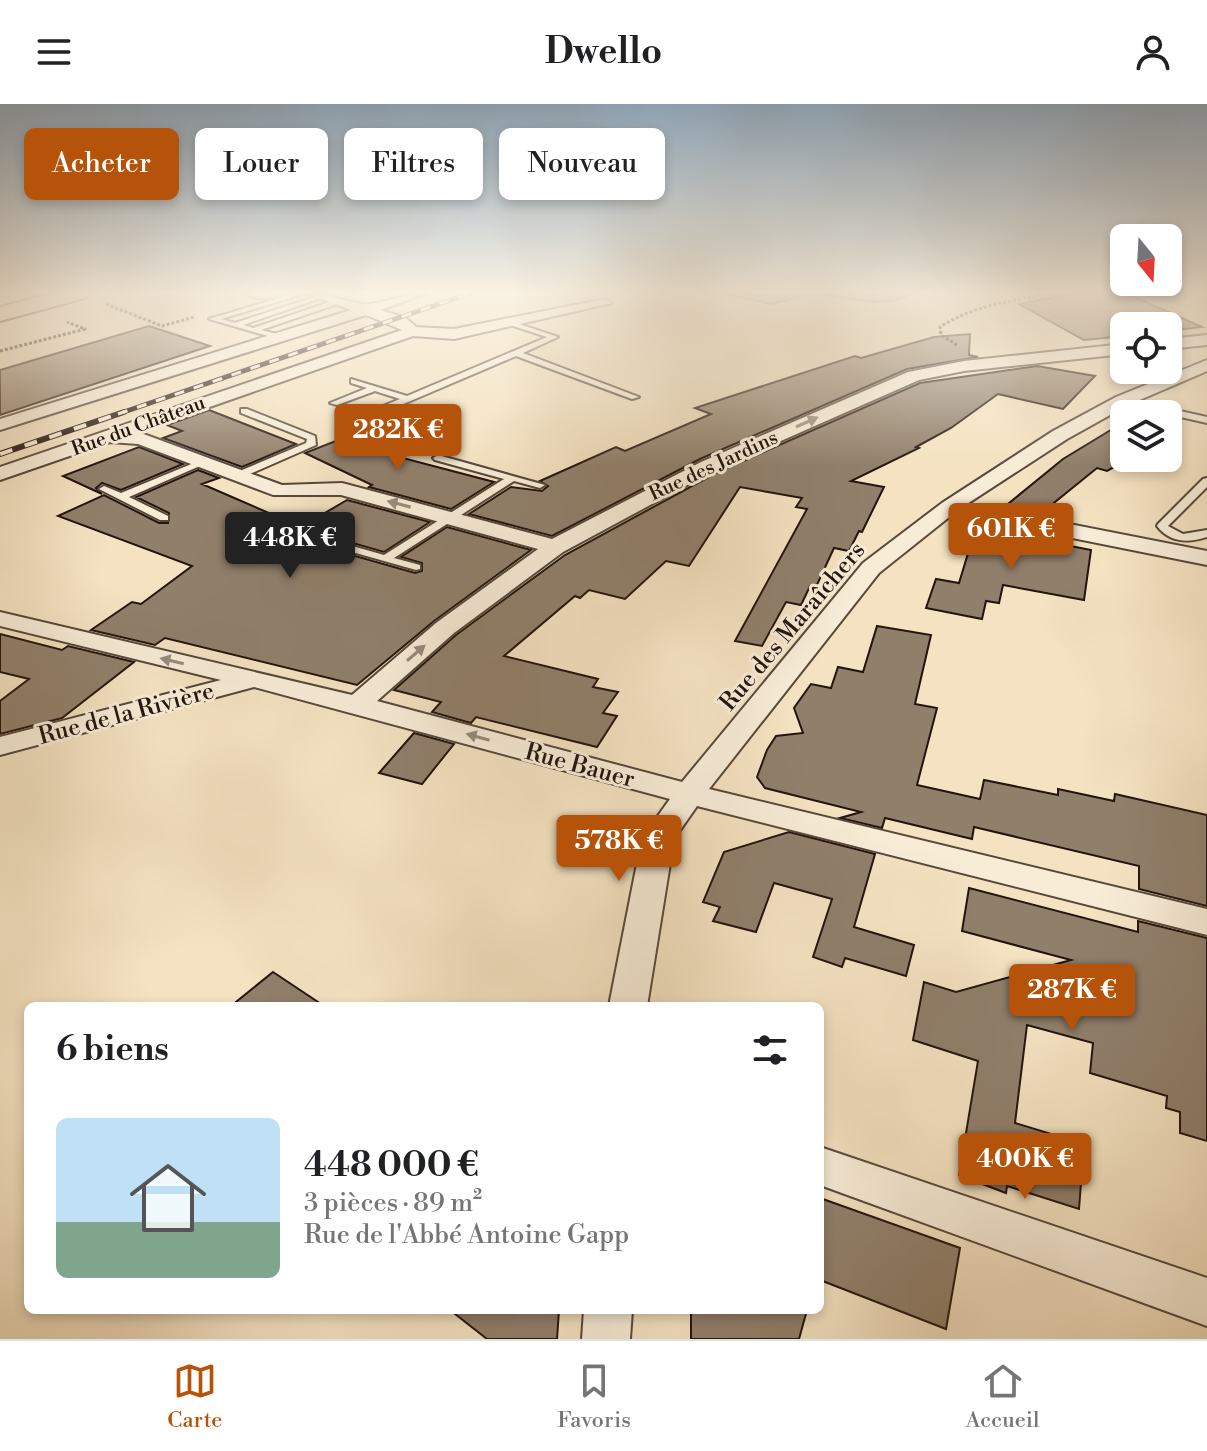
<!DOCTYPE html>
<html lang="fr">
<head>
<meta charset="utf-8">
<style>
	body { margin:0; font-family:"Libre Bodoni",serif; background:#f2f2f2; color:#202124; height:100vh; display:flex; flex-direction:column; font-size:30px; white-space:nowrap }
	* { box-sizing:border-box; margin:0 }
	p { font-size:26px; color:#757577 }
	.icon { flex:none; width:44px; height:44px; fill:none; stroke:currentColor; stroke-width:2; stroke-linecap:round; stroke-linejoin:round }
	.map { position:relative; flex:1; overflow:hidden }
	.drawer { position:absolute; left:24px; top:898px; width:800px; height:312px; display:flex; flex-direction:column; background:#fff; border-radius:12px; box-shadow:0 4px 12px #0003 }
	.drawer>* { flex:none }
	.top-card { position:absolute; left:24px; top:24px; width:800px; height:72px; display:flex; gap:16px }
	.needle { width:52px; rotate:162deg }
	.controls { position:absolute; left:1110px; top:120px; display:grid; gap:16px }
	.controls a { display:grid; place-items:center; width:72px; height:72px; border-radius:12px; background:#fff; box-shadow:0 4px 12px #0003; font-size:40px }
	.price { position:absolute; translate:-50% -68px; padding:0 18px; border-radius:8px; background:#b45309; color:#fff; font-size:26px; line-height:52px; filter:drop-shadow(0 2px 4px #0008) }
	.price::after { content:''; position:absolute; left:50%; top:48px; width:24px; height:18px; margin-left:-12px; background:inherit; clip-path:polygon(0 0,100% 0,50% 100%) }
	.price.on { background:#222; color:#fff }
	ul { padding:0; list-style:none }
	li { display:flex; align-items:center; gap:24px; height:200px; padding:0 32px }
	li+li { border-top:2px solid #e0e0e0 }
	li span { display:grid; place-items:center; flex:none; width:224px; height:160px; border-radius:12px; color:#555 }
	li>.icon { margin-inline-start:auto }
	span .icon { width:96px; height:96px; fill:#fffc; stroke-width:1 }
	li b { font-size:34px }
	h2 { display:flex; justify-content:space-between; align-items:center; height:96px; padding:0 32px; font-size:34px }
	.pill { padding:0 28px; border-radius:12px; background:#fff; box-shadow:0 4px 12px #0003; font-size:28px; line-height:72px }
	.pill.on { background:#b45309; color:#fff }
	header { display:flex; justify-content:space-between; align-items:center; height:104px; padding:0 32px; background:#fff; font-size:36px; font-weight:700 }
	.dock { display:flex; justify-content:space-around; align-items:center; height:112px; border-top:2px solid #e0e0e0; background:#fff; font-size:22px; color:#757577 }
	.dock a { display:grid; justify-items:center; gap:4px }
	.dock .on { color:#b45309 }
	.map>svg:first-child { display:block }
	.water { fill:#ad9c84; stroke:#766655; stroke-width:2 }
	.building { fill:#907f6b; stroke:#23140e; stroke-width:2 }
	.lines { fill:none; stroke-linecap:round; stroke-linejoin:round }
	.lane-casing { stroke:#57483b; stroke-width:4 }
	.street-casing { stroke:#57483b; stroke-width:4 }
	.primary-casing { stroke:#23140e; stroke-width:4 }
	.path { stroke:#23140e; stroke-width:3; stroke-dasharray:3 2; stroke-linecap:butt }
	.lane { fill:#f8ecd7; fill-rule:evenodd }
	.street { fill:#f8ecd7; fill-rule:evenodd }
	.primary { fill:#f4e2c1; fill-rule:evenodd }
	.rail-far1-casing { stroke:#23140e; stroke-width:5 }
	.rail-casing { stroke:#23140e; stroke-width:6 }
	.rail-far1 { stroke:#f8ecd7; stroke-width:3; stroke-dasharray:10; stroke-linecap:butt }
	.rail { stroke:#f8ecd7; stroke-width:4; stroke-dasharray:13; stroke-linecap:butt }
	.oneway { fill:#988b7d }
	.labels { text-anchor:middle; stroke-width:6; stroke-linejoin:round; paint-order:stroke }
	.far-street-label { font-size:20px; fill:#23140e; stroke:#f8ecd7 }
	.street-label { font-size:24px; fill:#23140e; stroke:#f8ecd7 }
</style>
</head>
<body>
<header><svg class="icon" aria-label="menu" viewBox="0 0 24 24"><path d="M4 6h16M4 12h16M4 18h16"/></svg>Dwello<svg class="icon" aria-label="person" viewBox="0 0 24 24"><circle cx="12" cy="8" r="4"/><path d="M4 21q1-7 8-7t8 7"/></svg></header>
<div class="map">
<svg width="1207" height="1235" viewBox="0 0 1207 1235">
	<rect width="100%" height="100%" fill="#f4e2c1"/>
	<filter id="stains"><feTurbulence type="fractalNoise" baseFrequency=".0025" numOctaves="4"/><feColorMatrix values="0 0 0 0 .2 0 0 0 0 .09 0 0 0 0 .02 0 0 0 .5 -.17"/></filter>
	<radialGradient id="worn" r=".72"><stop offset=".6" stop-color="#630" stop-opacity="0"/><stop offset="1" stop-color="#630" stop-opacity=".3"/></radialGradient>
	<polygon class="water" points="720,189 916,189 893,197 872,198 814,189 772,200"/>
	<g class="building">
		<polygon points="1075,189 1126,189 1202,223 1168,227 1168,222 1124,222 1124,232 1084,236 1019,200"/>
		<polygon points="149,222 210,242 0,311 0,266"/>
		<polygon points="970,230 969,251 978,253 907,265 700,355 552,432 469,410 511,383 542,387 548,382 540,377 616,343 625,347 711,310 695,304 855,252 861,254 934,233"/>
		<polygon points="1037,262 1095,272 1063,305 998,290 951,324 916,343 919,344 851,377 884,383 862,428 859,427 849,447 834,444 816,483 810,482 801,501 786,498 762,542 735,537 807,405 796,403 802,394 740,383 689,462 666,457 625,495 589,486 580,494 575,492 504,552 598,575 593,583 618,588 603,609 617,612 597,643 476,613 471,619 432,608 441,598 394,586 456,531 565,451 716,369 920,279"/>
		<polygon points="209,306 296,340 242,363 163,334 182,327 167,321"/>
		<polygon points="1124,318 1124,354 1131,354 1107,367 1097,364 1039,411 1003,404 1063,355"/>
		<polygon points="356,329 393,342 380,348 494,378 451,405 369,383 372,381 305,349"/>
		<polygon points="139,343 183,360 121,386 102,379 96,384 102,390 63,372"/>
		<polygon points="198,366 219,374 202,380 301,423 347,396 430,418 384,448 297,423 288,428 291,434 415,469 422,467 422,459 401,453 447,423 531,446 434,517 357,581 165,534 155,541 91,526 132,498 141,500 192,462 58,412 104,391 159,419 168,419 169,409 136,393"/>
		<polygon points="984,419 1020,427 1015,431 1091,446 1084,496 1003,481 999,499 986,497 982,515 926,504 936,475 959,479 976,423"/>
		<polygon points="877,522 931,531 915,600 937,604 917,681 980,695 984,676 1058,691 1058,685 1114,697 1115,690 1207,711 1207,802 1139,785 1139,762 974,723 972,735 885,714 882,724 840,714 861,708 765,684 757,673 767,646 776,632 803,629 794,604 811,580 831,584 838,563 863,568"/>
		<polygon points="0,530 62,546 68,542 134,558 62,614 0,630 0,597 29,575 0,568"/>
		<polygon points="414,629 454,640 422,680 379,669"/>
		<polygon points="789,728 875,750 854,823 914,841 906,872 845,854 842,863 813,853 832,795 774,779 756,828 713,817 720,803 703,798 724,748"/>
		<polygon points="969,784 1138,828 1138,817 1207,834 1207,1037 1180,1029 1180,1008 1166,1004 1167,992 1090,969 1093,939 1027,921 1015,1019 1084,1040 1079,1105 1007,1082 1006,1089 959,1071 978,957 913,936 924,878 956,888 1071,856 962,827"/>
		<polygon points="273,868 324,902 231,902"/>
		<polygon points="820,1094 960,1144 946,1225 820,1176"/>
		<polygon points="450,1206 559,1206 557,1235 487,1235"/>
		<polygon points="691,1206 807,1206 799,1235 691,1235"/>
	</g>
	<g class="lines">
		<defs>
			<g id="lane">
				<polygon points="296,189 307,189 221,215 235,219 320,191 326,192 243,221 253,224 336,196 343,198 261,226 281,231 282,233 278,235 209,215"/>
				<polygon points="507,216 558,233 523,249 639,293 632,295 516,252 394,304 447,323 447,327 441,327 383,306 383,302 400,295 375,287 337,301 330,299 367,284 351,279 351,275 407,292 547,233 507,220"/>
				<polygon points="1122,294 1207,313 1207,319 1119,299 1118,297"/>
				<polygon points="241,305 247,305 315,332 316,341 243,373 235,373 235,369 306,339 307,335 241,309"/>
				<polygon points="438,351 545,381 540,384 514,377 394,454 420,461 420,465 416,466 292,431 291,429 296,426 384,451 504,375 435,356 433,354"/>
				<polygon points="201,356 209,358 129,393 168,412 168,416 160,416 99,385 104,382 121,389"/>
				<path d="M1207 374V383L1168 422 1183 430 1207 426V433C1188 439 1170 439 1157 422L1158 420 1203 375Z"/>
			</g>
			<g id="street">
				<path d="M246 189H279C272 196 253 196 246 189Z"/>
				<path d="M305 189C326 189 342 197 363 200 376 202 407 189 427 189L381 206 406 214 416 223 454 225 605 195 612 199 454 235 413 232 138 328 282 381 342 379 552 435 701 358 908 268 964 257 1124 240V250L964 267 919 276 715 366 563 448 454 529 377 597 682 678 863 459 942 399 1053 327 1116 293 1207 256V267L1128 301 1067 335 967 400 1207 447V461L953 410 879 469 709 685 1207 805V831L697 702 674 735 647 902H609L642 734 670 695 254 583 0 651V633L221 576 0 522V508L352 591 436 519 538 445 341 391H273L138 340 110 338 0 376V363L402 226 366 211 0 326V315L351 206Z"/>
				<polygon points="1207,231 1207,241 1168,245 1168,235"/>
				<polygon points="820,1043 1207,1174 1207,1222 820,1081"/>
				<polygon points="584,1206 632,1206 630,1235 582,1235"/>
			</g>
			<polygon id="primary" points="52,189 88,189 85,194 0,217 0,203"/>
		</defs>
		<use href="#lane" class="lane-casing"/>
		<use href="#street" class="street-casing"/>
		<use href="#primary" class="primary-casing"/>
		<g class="path">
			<polyline points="106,200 162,222 194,213"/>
			<path d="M957 241 941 231 940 223C976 200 1016 196 1057 189"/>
			<polyline points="0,247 85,225 67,218"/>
		</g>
		<use href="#lane" class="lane"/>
		<use href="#street" class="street"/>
		<use href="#primary" class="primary"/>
		<defs>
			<polyline id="rail-far1" points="118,310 471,189"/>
			<polyline id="rail" points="0,350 124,308"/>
		</defs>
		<use href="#rail-far1" class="rail-far1-casing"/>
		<use href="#rail" class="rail-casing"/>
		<use href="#rail-far1" class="rail-far1"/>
		<use href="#rail" class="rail"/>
	</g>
	<defs><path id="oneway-solid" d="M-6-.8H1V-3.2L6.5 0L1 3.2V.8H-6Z" transform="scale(2)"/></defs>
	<g class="oneway">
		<use href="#oneway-solid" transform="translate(807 318) rotate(-24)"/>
		<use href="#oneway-solid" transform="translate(399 400) rotate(-165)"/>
		<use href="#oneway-solid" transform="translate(416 549) rotate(-41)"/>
		<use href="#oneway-solid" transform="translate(172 557) rotate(-167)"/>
		<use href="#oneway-solid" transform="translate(478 633) rotate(-164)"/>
	</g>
	<linearGradient id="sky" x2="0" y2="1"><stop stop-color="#90aac0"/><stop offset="0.52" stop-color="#faf2e3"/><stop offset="1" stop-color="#faf2e3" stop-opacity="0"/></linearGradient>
	<rect width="1207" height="362" fill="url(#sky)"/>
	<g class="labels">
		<g class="far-street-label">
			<text transform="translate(138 321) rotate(-20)" y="7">Rue du Château</text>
			<text transform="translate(713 361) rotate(-25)" y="7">Rue des Jardins</text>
		</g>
		<g class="street-label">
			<text transform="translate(792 522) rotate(-50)" y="8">Rue des Maraîchers</text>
			<text transform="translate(126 609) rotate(-15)" y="8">Rue de la Rivière</text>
			<text transform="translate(580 661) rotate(15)" y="8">Rue Bauer</text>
		</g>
	</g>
	<rect width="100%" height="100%" filter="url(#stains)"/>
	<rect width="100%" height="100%" fill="url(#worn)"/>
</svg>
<div class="controls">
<a><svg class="needle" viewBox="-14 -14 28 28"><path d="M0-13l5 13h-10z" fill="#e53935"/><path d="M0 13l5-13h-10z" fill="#757577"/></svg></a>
<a><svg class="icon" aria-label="locate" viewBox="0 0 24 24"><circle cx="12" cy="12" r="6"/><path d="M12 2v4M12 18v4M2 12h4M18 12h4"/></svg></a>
<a><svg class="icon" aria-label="layers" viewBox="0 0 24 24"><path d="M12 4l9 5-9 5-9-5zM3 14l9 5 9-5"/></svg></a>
</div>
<b class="price" style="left:398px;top:368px">282K €</b>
<b class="price" style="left:1011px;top:467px">601K €</b>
<b class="price on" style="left:290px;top:476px">448K €</b>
<b class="price" style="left:619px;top:779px">578K €</b>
<b class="price" style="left:1072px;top:928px">287K €</b>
<b class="price" style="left:1025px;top:1097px">400K €</b>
<div class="top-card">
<a class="pill on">Acheter</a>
<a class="pill">Louer</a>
<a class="pill">Filtres</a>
<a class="pill">Nouveau</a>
</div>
<section class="drawer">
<h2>6 biens<svg class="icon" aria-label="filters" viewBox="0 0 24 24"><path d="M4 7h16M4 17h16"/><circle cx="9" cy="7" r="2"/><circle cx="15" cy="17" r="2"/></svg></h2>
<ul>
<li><span style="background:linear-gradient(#bfe0f5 65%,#7fa58c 0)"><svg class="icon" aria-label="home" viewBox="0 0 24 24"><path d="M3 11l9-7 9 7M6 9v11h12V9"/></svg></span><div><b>448 000 €</b><p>3 pièces · 89 m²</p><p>Rue de l'Abbé Antoine Gapp</p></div></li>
</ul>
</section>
</div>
<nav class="dock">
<a class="on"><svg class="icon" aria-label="map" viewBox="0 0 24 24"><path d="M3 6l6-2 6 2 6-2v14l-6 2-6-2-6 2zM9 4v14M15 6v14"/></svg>Carte</a>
<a><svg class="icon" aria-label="saved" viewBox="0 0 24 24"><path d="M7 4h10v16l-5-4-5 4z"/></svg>Favoris</a>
<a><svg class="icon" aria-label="home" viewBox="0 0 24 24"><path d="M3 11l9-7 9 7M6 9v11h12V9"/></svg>Accueil</a>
</nav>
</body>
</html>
